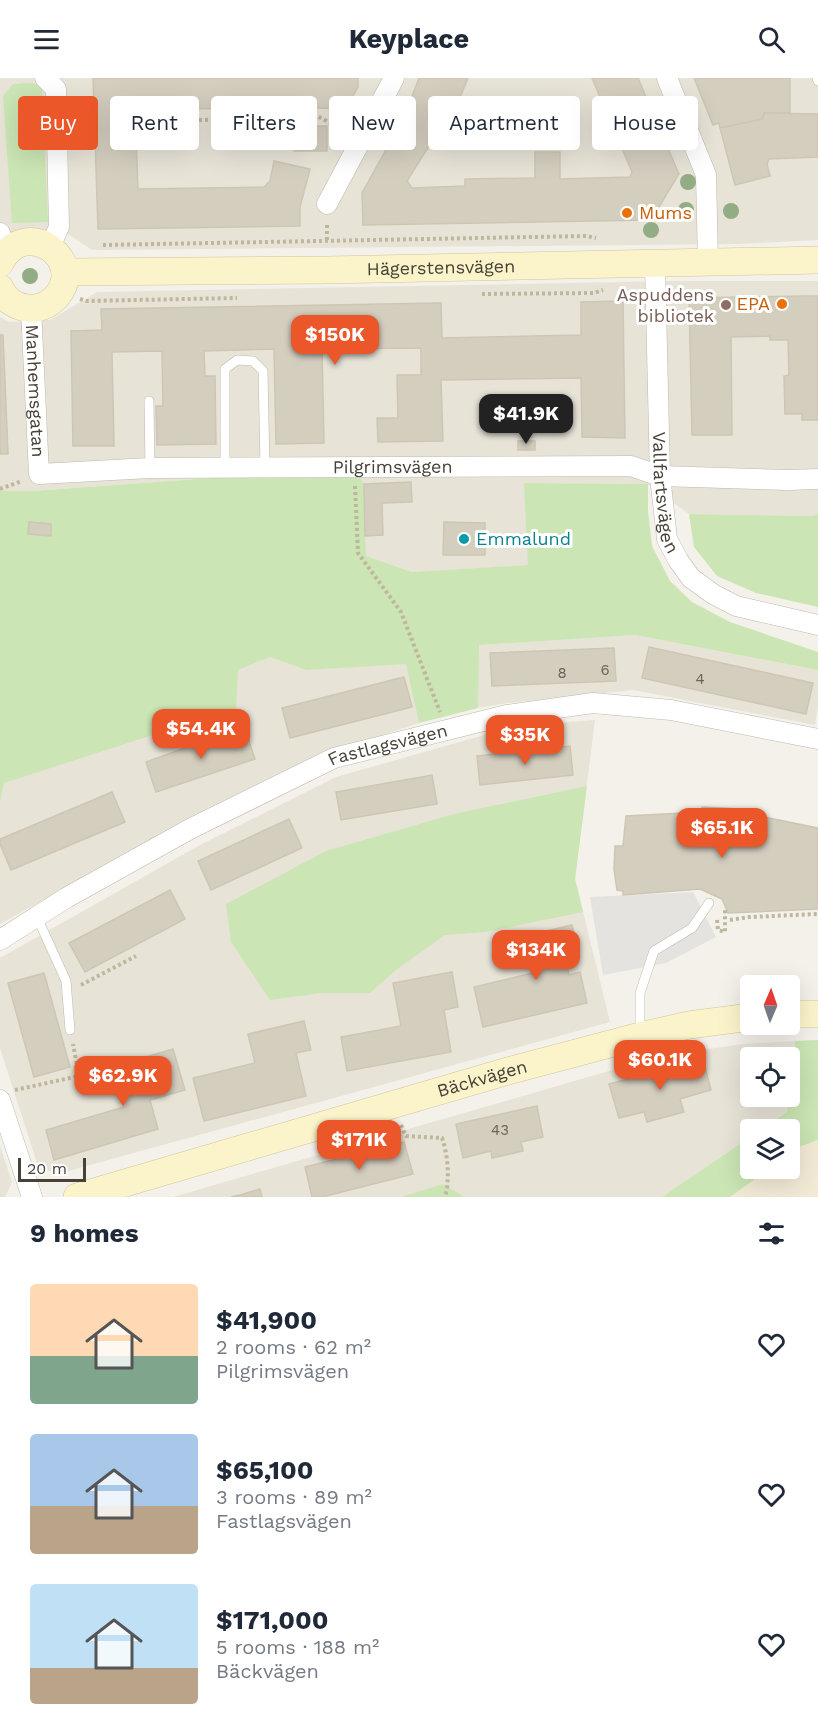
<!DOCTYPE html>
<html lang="en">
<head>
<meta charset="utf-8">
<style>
	body { margin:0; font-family:"Work Sans",sans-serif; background:#f6f6f7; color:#1f2937; height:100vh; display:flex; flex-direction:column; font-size:22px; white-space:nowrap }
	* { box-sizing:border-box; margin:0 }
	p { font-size:20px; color:#747a83 }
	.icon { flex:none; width:33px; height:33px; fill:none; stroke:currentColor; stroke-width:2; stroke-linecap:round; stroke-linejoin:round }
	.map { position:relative; height:1119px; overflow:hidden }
	.side { display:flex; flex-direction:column; background:#fff; flex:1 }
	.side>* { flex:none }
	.banner { position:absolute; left:18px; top:18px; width:783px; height:54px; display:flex; gap:12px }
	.needle { width:39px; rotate:2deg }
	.controls { position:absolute; left:740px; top:897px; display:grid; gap:12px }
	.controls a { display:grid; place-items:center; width:60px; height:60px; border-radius:6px; background:#fff; box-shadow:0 6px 24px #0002; font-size:30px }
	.scale { position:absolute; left:18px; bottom:15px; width:68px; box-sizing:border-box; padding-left:6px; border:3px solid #464238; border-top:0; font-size:16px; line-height:21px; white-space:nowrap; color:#464238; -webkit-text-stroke:4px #fff; paint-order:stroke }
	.price { position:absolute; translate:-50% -51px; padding:0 14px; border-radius:12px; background:#eb5728; color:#fff; font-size:20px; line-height:39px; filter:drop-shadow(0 2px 3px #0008) }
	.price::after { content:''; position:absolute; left:50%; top:36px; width:18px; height:14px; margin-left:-9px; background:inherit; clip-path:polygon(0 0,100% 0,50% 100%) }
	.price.selected { background:#222; color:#fff }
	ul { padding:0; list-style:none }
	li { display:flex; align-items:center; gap:18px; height:150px; padding:0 30px }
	li span { display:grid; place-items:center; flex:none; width:168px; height:120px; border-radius:6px; color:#555 }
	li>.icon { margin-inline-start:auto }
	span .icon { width:72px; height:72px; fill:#fffc; stroke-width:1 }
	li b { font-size:26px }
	h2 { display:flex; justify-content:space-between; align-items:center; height:72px; padding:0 30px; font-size:26px }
	.chip { padding:0 21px; border-radius:6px; background:#fff; box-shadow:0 6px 24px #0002; font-size:21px; line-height:54px }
	.chip.selected { background:#eb5728; color:#fff }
	header { display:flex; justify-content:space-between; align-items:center; height:78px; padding:0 30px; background:#fff; font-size:27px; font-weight:700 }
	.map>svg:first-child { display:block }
	.residential { fill:#e7e3d7 }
	.commercial { fill:#f3ead6 }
	.green { fill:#cbe5b4 }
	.parking { fill:#e5e3e0 }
	.building { fill:#d4cebf; stroke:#cec6b3; stroke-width:1.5 }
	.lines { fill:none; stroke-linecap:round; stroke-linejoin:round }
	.lane-casing { stroke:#beb9ac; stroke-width:10 }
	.street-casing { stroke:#beb9ac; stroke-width:21 }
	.secondary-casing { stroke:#d0c69b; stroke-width:28 }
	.path { stroke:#bfb69e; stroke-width:4; stroke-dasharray:3 3; stroke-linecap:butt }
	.lane { stroke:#fff; stroke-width:9 }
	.street { stroke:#fff; stroke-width:20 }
	.secondary { stroke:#fbf4cb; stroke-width:27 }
	.tree { fill:#92ac83 }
	.food-dot { fill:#e8710a; stroke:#fff; stroke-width:2 }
	.education-dot { fill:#8d6e63; stroke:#fff; stroke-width:2 }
	.culture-dot { fill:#0f9aa8; stroke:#fff; stroke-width:2 }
	.labels { text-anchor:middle; stroke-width:6; stroke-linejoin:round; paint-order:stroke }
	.number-label { font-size:15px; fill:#6a655a }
	.food-label { font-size:18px; fill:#c56008; stroke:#fff; text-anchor:start }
	.street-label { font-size:18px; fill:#464238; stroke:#fff }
	.education-label { font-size:18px; fill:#785e54; stroke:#fff; text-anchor:end }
	.culture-label { font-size:18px; fill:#0d838f; stroke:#fff; text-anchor:start }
</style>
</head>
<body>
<header><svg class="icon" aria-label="menu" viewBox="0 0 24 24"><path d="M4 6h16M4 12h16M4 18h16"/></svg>Keyplace<svg class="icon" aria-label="search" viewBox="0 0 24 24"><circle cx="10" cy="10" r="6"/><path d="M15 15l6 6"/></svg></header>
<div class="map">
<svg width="818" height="1119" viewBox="0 0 818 1119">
	<rect width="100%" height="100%" fill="#f3f1e9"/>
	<g class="residential">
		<polygon points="0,0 818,0 818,162 738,166 92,172 65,154 9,155 0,162"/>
		<polygon points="675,203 818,203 818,436 813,438 689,436 648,406 525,405 529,487 412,494 366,478 364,406 226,399 33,413 0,413 0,239 9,244 50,242 97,214"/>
		<polygon points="635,557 818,592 818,628 815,647 633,612 507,625 478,630 478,567"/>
		<polygon points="270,579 306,592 407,585 419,645 332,674 186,743 0,846 0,725 4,705 42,691 238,592"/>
		<polygon points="595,642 575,801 610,944 61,1095 39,1091 0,970 0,880 200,767 336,699 516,648"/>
		<polygon points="795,963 789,1014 789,980 750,980 750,1018 789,1019 787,1034 761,1051 750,1052 750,1059 662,1119 465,1119 443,1106 400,1119 173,1119 661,978 743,966"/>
		<polygon points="0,1068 12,1104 5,1119 0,1119"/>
	</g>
	<polygon class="commercial" points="818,1062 818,1119 730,1119 769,1091 789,1090 789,1076 798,1069"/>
	<g class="green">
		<polygon points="32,5 38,7 42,12 48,144 12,145 3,18 13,6"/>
		<polygon points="226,399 360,400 364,406 366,478 412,494 528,487 524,405 648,406 648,433 652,468 670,503 692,524 730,544 818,574 818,592 635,557 479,567 478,630 419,645 406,586 306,592 270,579 238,592 236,630 4,705 0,725 0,413 33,413"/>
		<polygon points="689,436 813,438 818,436 818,529 756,515 717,498 694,469"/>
		<polygon points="587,708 575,801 583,834 485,854 445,857 397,891 370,915 321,915 270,922 231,864 226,826 326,773 454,736"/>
		<polygon points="818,962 818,1062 799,1069 789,1076 789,1052 761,1051 787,1034 795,963"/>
		<polygon points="750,1059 750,1090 769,1091 730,1119 662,1119"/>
		<polygon points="443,1106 465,1119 400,1119"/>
	</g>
	<polygon class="parking" points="693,814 716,859 666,885 603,897 590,819"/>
	<g class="building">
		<polygon points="93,0 358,0 358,9 342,37 329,30 151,31 151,35 135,35 138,111 264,109 270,103 274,83 310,91 300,129 300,148 98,151"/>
		<polygon points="419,0 468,0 443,60 436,57 407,103 412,110 465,108 465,101 535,100 535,74 560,74 560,101 630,99 632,94 592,0 638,0 679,96 651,142 363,147 362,115 404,39"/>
		<polygon points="694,0 790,0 790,35 764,35 763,41 720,50 719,45 713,47"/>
		<polygon points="764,35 818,36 818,79 769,81 767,86 770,98 735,107 720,50 763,41"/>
		<rect x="294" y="48" width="33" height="25"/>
		<polygon points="804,218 818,218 818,342 802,342 802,336 785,336 784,298 789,297 788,262 770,262 770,258 731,259 732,357 692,357 689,220"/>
		<polygon points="623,223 625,360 582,359 581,300 441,302 443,363 378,364 377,340 398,340 397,297 421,297 421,270 322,271 324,365 276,366 274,271 204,273 205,298 215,298 216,366 157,367 156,328 163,328 162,273 112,274 114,368 73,368 71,253 102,252 101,231 441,225 442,260 581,257 581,224"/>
		<polygon points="0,257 3,257 8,376 0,376"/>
		<rect x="518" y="363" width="17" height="9"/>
		<polygon points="411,404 412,424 382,425 383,457 365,458 364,406"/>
		<polygon points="29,444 51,446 51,458 28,456"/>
		<polygon points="444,444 485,445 485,477 443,477"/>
		<polygon points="649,569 813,605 806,636 642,600"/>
		<polygon points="614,570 616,603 492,608 490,575"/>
		<polygon points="404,599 412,629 290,660 282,630"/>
		<polygon points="244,649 255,681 156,714 146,684"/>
		<polygon points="570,668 573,697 480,707 477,678"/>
		<polygon points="432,697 437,726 341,742 336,714"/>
		<polygon points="112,714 125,744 11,792 0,766 0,761"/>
		<polygon points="702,729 758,732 759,738 818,750 818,831 728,835 722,821 700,811 623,817 623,813 617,812 614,791 615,768 623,768 626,738 702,734"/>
		<polygon points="289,741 302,770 211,812 198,783"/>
		<polygon points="170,812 185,841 85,894 69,865"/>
		<polygon points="572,847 579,879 566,883 569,897 580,894 587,925 483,949 474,909 537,894 535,889 525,891 517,860"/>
		<polygon points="452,894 458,929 444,932 451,974 347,993 341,959 401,948 393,905"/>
		<polygon points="44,895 70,989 34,999 8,905"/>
		<polygon points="304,943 311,972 296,975 306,1018 204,1043 193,1000 255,985 248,956"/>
		<polygon points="173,971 185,1012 150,1022 158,1051 54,1082 46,1052 124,1029 112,989"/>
		<polygon points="703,981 711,1012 680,1021 684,1034 647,1044 644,1034 619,1040 609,1006"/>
		<polygon points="537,1028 543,1059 521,1064 523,1073 492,1080 491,1073 463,1080 456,1046"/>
		<polygon points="404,1064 413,1096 322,1119 312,1119 305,1089"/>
		<polygon points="260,1111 262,1119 231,1119 240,1117"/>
	</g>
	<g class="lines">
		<defs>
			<g id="lane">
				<polyline points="817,0 818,3"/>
				<polyline points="149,323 150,390"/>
				<polyline points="225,389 225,291 237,282 253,283 263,293 265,389"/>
				<polyline points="37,839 66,903 70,952"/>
				<polyline points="640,955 640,915 654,873 692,850 709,825"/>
			</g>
			<g id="street">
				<polyline points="45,0 56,11 59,149 50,169"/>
				<polyline points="667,0 706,97 708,184"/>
				<polyline points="327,126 394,0"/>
				<polyline points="0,155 7,173"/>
				<path id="s1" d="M655 185 660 398 667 461 678 482 691 500 713 516 736 528 818 547"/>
				<path id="s2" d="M31 231 39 396 150 390 631 388 660 398 788 402 818 401"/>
				<path id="s3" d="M0 862 66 820 190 751 334 680 447 652 507 637 593 625 671 632 818 661"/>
				<polyline points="0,1022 32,1119"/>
			</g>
			<g id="secondary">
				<path d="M0 185C25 136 87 182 57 218 49 227 39 231 28 230 15 229 5 221 0 210"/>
				<path id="s4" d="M65 194 328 192 818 182"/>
				<polyline points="789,936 818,936"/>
				<path id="s5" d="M77 1119 508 993 640 958 689 947 750 939"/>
			</g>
		</defs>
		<use href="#lane" class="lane-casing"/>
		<use href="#street" class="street-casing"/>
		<use href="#secondary" class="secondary-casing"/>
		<g class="path">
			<polyline points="145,44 317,38 344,52"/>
			<polyline points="327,162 327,145"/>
			<polyline points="103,167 586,158 596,160"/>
			<polyline points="482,216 594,215 603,212"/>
			<polyline points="80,221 86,223 237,220"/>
			<polyline points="355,408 358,475 401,534 440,634"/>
			<polyline points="0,411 22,403"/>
			<polyline points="717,842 718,852 725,854 725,830"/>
			<polyline points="730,842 749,839 818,836"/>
			<polyline points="81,907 136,878"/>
			<polyline points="15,1012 79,998 73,966"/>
			<path d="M401 1047 406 1058 442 1060C448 1077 450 1101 445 1119"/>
		</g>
		<use href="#lane" class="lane"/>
		<use href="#street" class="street"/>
		<use href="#secondary" class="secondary"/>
	</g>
	<g class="tree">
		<circle cx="688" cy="104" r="8"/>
		<circle cx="686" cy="132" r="8"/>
		<circle cx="731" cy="133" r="8"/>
		<circle cx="651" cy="152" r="8"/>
		<circle cx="30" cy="198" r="8"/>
	</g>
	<g class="food-dot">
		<circle cx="627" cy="135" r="6"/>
		<circle cx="782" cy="226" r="6"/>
	</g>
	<circle class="education-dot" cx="726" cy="227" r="6"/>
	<circle class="culture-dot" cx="464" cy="461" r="6"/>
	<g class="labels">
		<g class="number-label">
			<text x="605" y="597">6</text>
			<text x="562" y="600">8</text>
			<text x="700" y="606">4</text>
			<text x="500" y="1057">43</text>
		</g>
		<g class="food-label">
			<text x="639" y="141">Mums</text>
			<text x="770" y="232" text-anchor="end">EPA</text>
		</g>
		<g class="street-label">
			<text dy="6" stroke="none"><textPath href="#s4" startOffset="376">Hägerstensvägen</textPath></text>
			<text dy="6" stroke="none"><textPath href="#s2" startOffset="82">Manhemsgatan</textPath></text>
			<text dy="6" stroke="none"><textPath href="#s2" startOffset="519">Pilgrimsvägen</textPath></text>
			<text dy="6" stroke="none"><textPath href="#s1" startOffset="230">Vallfartsvägen</textPath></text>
			<text dy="6" stroke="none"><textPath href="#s3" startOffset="436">Fastlagsvägen</textPath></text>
			<text dy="6" stroke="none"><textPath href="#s5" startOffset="422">Bäckvägen</textPath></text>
		</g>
		<g class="education-label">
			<text x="714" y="223">Aspuddens<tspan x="714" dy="21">bibliotek</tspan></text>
		</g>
		<g class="culture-label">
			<text x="476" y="467">Emmalund</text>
		</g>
	</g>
</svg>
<div class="controls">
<a><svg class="needle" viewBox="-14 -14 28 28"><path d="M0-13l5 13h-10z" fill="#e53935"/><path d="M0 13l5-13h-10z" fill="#747a83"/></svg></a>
<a><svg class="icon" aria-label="locate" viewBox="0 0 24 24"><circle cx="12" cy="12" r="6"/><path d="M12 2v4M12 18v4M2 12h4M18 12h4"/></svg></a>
<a><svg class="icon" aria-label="layers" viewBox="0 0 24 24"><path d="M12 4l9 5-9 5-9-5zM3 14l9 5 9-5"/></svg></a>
</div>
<div class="scale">20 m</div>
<b class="price" style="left:335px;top:288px">$150K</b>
<b class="price selected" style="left:526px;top:367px">$41.9K</b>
<b class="price" style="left:201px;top:682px">$54.4K</b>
<b class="price" style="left:525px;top:688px">$35K</b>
<b class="price" style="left:722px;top:781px">$65.1K</b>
<b class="price" style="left:536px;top:903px">$134K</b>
<b class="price" style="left:660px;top:1013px">$60.1K</b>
<b class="price" style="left:123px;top:1029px">$62.9K</b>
<b class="price" style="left:359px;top:1093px">$171K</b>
<div class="banner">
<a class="chip selected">Buy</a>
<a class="chip">Rent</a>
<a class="chip">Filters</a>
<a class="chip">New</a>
<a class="chip">Apartment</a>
<a class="chip">House</a>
</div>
</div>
<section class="side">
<h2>9 homes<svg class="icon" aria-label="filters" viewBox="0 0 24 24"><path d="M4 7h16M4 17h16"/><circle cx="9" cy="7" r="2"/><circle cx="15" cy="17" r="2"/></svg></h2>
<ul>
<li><span style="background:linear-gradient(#ffd9b3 60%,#7fa58c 0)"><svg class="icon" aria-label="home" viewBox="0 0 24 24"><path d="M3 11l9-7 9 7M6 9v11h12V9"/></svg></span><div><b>$41,900</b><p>2 rooms · 62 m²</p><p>Pilgrimsvägen</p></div><svg class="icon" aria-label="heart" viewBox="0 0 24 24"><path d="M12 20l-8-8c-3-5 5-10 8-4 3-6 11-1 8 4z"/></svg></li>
<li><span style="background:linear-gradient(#a9c7e8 60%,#b9a48a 0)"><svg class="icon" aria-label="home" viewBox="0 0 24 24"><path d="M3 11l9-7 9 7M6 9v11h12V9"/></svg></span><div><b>$65,100</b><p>3 rooms · 89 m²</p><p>Fastlagsvägen</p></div><svg class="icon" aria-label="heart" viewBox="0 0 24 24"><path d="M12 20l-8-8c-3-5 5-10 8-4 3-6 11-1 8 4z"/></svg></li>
<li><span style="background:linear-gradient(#bfe0f5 70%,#b9a48a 0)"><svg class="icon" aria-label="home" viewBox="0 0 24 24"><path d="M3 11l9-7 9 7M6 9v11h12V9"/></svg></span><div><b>$171,000</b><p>5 rooms · 188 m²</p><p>Bäckvägen</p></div><svg class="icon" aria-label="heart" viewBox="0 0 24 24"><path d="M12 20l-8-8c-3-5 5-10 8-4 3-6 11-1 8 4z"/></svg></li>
</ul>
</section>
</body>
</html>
